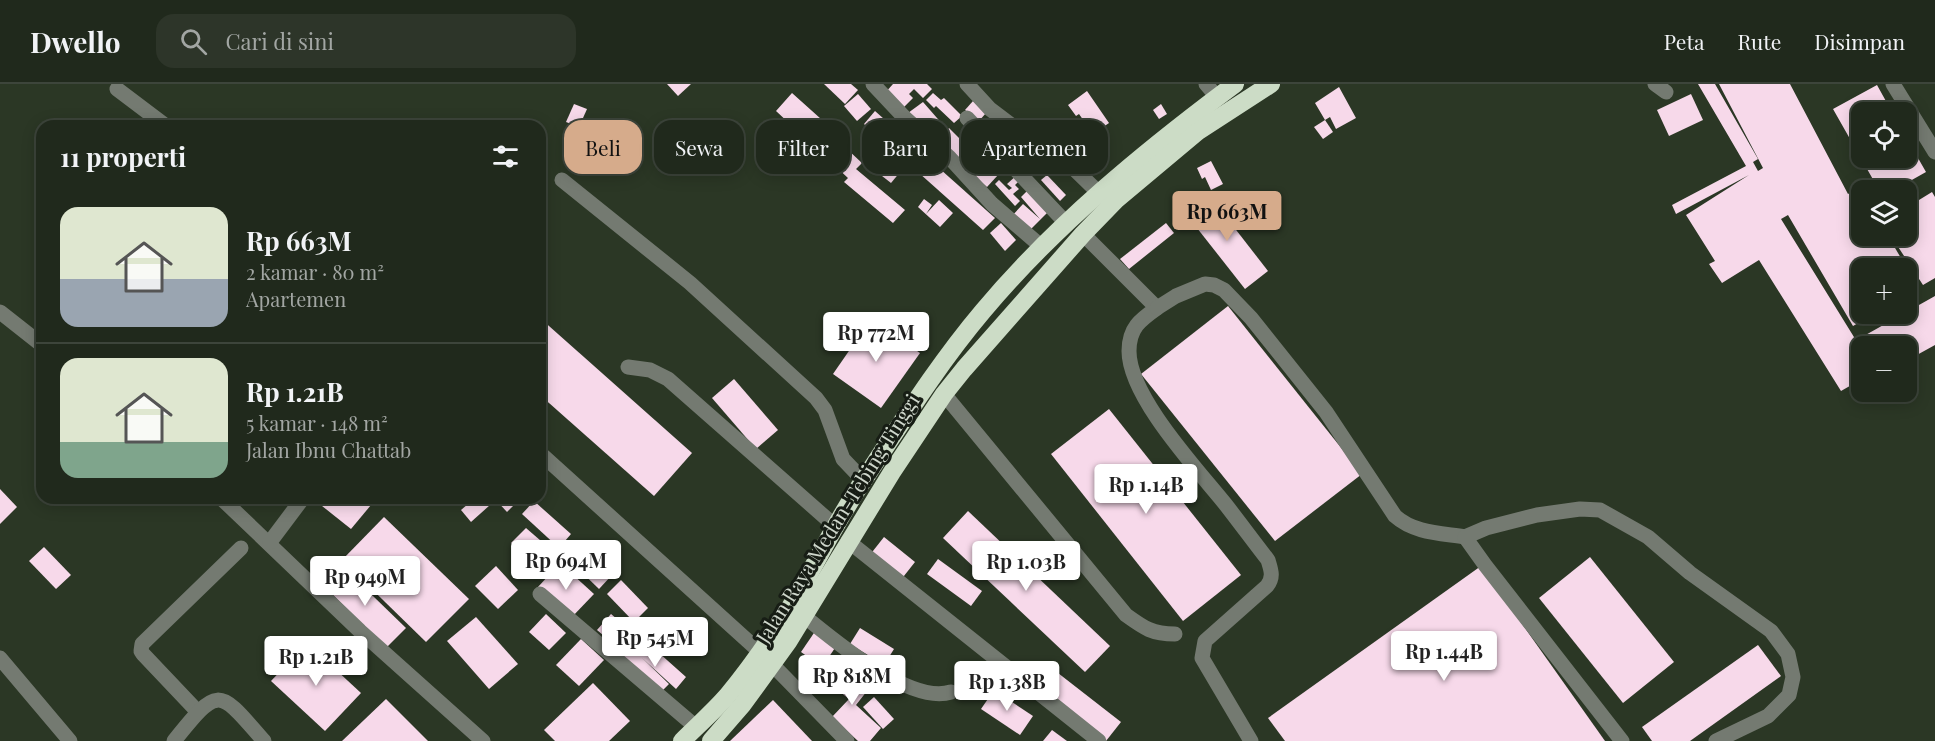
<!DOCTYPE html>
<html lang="id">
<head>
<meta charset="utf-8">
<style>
	body { margin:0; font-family:"Playfair Display",serif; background:#2d3529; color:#f1f3f6; height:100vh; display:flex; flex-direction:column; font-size:22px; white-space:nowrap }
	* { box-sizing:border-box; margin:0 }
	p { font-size:20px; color:#a2a6a3 }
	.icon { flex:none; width:33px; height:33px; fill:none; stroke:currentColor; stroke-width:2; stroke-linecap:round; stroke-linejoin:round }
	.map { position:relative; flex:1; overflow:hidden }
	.sheet { position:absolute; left:36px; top:36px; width:510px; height:384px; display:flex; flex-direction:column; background:#20291c; border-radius:18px; box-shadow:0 3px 15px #0003,0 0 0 2px #3d453b }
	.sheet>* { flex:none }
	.banner { position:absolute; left:564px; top:36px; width:570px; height:54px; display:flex; gap:12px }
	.fabs { position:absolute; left:1851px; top:18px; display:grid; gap:12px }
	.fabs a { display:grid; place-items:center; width:66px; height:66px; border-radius:12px; background:#20291c; box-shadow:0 3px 15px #0003,0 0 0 2px #3d453b; font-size:30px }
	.price { position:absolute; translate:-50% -51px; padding:0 14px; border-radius:6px; background:#fff; color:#222; font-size:20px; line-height:39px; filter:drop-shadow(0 2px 3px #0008) }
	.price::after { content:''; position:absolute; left:50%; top:36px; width:18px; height:14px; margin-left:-9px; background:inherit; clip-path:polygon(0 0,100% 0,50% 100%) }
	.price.active { background:#d6ab8b; color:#111 }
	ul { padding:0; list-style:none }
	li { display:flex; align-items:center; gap:18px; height:150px; padding:0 24px }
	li+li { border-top:2px solid #3d453b }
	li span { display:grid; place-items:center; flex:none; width:168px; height:120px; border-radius:18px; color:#555 }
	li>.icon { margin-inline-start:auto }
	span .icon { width:72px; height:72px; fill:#fffc; stroke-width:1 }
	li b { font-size:26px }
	h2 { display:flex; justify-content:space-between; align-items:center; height:72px; padding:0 24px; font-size:26px }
	.chip { padding:0 21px; border-radius:18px; background:#20291c; box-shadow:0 3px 15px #0003,0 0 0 2px #3d453b; font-size:21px; line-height:54px }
	.chip.active { background:#d6ab8b; color:#111 }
	header { display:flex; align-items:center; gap:36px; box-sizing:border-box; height:84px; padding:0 30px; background:#20291c; border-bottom:2px solid #3d453b }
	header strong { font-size:28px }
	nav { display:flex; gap:33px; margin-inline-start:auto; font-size:21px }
	.search { width:420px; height:54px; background:#2d3529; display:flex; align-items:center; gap:15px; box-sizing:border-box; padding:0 21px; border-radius:18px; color:#a2a6a3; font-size:22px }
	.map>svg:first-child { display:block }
	.building { fill:#f7d9ea }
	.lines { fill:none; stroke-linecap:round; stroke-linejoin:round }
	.minor { stroke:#747a71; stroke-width:15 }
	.highway { stroke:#ccdcc6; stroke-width:18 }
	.labels { text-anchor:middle; stroke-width:6; stroke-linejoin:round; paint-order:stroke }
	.street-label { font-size:20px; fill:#ced6cb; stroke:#171d15 }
</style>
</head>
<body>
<header>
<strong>Dwello</strong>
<div class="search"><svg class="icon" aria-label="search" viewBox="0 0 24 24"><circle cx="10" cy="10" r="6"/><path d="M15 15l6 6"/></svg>Cari di sini</div>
<nav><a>Peta</a><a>Rute</a><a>Disimpan</a></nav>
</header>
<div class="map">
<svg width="1935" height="657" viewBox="0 0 1935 657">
	<rect width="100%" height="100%" fill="#2b3725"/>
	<g class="building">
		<polygon points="667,0 691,0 678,12"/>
		<polygon points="824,0 851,0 858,6 845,20"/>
		<polygon points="893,0 927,0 932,5 923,14 914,5 909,10 913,14 901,26 885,9"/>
		<polygon points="1698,0 1715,0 1758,75 1753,78 1758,87 1763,84 1719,0 1790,0 1848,110 1859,104 1862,108 1862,152 1888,152 1918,203 1906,210 1906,184 1862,184 1862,230 1874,230 1853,242 1788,131 1781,135 1862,266 1862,295 1841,307 1759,176 1722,199 1709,180 1715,177 1686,131 1749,91 1676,130 1672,121 1746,82"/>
		<polygon points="1877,1 1892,28 1862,28 1862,74 1906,74 1906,53 1926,88 1894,106 1879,106 1833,25"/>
		<polygon points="1339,3 1356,34 1336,45 1330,33 1325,36 1315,19"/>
		<polygon points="1087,7 1109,39 1093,50 1079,30 1076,32 1068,21"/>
		<polygon points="792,9 821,35 818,38 862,79 856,85 905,126 893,139 844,98 848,94 776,27"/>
		<polygon points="933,9 941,16 944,14 962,32 954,39 936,22 934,24 926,16"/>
		<polygon points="858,10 871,25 857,37 844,22"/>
		<polygon points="1691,10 1703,36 1669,52 1657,26"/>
		<polygon points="973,17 986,29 979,37 965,26"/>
		<polygon points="923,18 944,42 930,53 908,29"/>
		<polygon points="574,20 587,25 579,43 566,38"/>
		<polygon points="1161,20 1167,30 1159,35 1153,26"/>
		<polygon points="875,27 995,134 983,146 864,40"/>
		<polygon points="1325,36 1333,48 1323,55 1314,43"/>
		<polygon points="949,44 968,63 956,76 937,57"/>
		<polygon points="977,51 1005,79 998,87 969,59"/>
		<polygon points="1084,61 1091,71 1078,81 1070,72"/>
		<polygon points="883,63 906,81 891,99 868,81"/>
		<polygon points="970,66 998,91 987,103 959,78"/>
		<polygon points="1211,77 1223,100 1211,106 1205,93 1202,95 1197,84"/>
		<polygon points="1018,90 1022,94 1015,101 1019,105 1013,110 1020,117 1015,122 995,100 999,96 1009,106 1012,104 1007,100"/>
		<polygon points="1047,91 1066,111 1060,117 1041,96"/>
		<polygon points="1028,106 1047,129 1027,149 1011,133 1023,120 1040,135 1021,113"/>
		<polygon points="1932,108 1935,113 1935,194 1923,201 1891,152 1906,152 1906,124"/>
		<polygon points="1209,111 1268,187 1245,205 1186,130"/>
		<polygon points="924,115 932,121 926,130 939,116 953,129 940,143 918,123"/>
		<polygon points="1001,139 1016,156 1005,167 990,149"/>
		<polygon points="1166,139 1174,149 1129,185 1120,175"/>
		<polygon points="1935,212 1935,261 1906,277 1906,262 1867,262 1862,253"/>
		<polygon points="1228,222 1362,390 1275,457 1141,290"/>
		<polygon points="540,234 692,369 654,412 540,311"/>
		<polygon points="871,235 920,269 881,324 833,290"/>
		<polygon points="734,295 778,346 756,365 712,314"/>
		<polygon points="1109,325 1241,491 1183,537 1051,370"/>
		<polygon points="0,405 17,423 0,440"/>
		<polygon points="312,414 362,414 371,421 351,445"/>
		<polygon points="475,414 483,414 490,421 471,438 461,426"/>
		<polygon points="494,414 521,414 507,428"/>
		<polygon points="534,417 571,450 559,464 522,430"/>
		<polygon points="968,427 1110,562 1085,588 943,454"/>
		<polygon points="384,433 469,515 426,558 342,476"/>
		<polygon points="526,444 556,470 541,486 511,459"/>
		<polygon points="884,453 915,478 900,497 869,472"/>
		<polygon points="575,457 612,491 599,505 563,470"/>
		<polygon points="44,463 71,491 56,505 29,477"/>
		<polygon points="1590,473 1674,578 1623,619 1539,514"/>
		<polygon points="938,475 982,507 971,522 927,490"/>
		<polygon points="560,479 594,510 571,534 538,503"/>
		<polygon points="342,482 406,544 386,564 323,501"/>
		<polygon points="496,482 518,506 498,525 475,502"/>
		<polygon points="1481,482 1605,657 1285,657 1268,634"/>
		<polygon points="621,496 648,524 634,538 607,510"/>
		<polygon points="546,530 566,549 549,566 529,548"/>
		<polygon points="611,530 636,551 622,567 597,546"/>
		<polygon points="476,533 518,580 489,605 447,557"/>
		<polygon points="860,544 894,565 884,581 850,560"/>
		<polygon points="816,546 837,561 822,583 801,568"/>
		<polygon points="581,555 604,576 579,602 556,581"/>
		<polygon points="307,559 361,609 325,647 271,597"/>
		<polygon points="649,560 686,593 676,605 641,573 669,600 660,609 622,573 630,564 638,571"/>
		<polygon points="1758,561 1781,592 1690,657 1652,657 1642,643"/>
		<polygon points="833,580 867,607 856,621 881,644 870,657 858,657 832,633 849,615 822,593"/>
		<polygon points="1058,589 1121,638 1106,657 1043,609"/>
		<polygon points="593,599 630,637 609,657 555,657 544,646"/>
		<polygon points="994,606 1033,632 1020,651 981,625"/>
		<polygon points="874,613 894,635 883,645 863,623"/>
		<polygon points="386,615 428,657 342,657"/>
		<polygon points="773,616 812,657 730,657"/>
		<polygon points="1052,646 1067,657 1043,657"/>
	</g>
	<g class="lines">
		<g class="minor">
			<polyline points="873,0 904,33 949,73 992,120 1042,163"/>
			<polyline points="967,0 990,25 1015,44 1064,75 1100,110"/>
			<polyline points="1206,0 1217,13"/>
			<polyline points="1655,0 1666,8"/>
			<polyline points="1893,0 1935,68"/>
			<polyline points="117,5 166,42"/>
			<polyline points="967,34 1067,140"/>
			<polyline points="562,96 690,199 816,314 825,326 843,375 863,396"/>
			<path d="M1083 150 1157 224C1140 236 1129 244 1129 267 1129 313 1198 386 1226 421 1240 439 1254 458 1268 476 1271 486 1274 493 1267 502L1205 557 1202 574 1251 657"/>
			<path d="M1157 224 1176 212 1205 200 1214 201 1224 206 1251 234 1326 328 1395 432C1414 449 1440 449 1465 453"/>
			<polyline points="0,228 42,261"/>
			<polyline points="628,283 650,286 668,295 835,442"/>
			<path d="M944 310 1126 531C1144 544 1152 550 1175 550"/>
			<polyline points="540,369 760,568 847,657"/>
			<polyline points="221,414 360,547 483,657"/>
			<polyline points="848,457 1099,657"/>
			<polyline points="270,458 303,414"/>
			<polyline points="540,510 696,643"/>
			<path d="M804 532C835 557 910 621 951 608"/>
			<polyline points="0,574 70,657"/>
			<polyline points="198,628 143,570 141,567 142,560 241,464"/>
			<path d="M174 657C219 601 218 604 264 657"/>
			<polyline points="1622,657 1485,481 1465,453 1486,444 1537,431 1580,425 1600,426 1648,453 1690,489 1771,547 1788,570 1793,593 1789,611 1768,632 1716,657"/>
		</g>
		<g class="highway">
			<path d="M682 657C697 642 713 628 727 612 747 588 766 561 783 535 812 489 834 439 865 394 902 338 939 279 983 227 1055 141 1145 67 1235 0"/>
			<polyline points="711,657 743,620 788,558 892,388 944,310 964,285 1083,150 1117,115 1197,48 1271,0"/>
		</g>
	</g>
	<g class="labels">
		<g class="street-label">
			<text transform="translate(838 435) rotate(-58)" y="7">Jalan Raya Medan-Tebing Tinggi</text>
		</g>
	</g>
</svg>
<div class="fabs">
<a><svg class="icon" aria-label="locate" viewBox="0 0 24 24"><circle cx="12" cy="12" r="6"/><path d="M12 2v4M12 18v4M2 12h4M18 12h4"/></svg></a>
<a><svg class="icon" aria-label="layers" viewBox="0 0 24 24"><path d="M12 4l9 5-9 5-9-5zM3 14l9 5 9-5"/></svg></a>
<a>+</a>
<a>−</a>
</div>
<b class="price active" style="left:1227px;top:158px">Rp 663M</b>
<b class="price" style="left:876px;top:279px">Rp 772M</b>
<b class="price" style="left:1146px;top:431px">Rp 1.14B</b>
<b class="price" style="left:566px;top:507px">Rp 694M</b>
<b class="price" style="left:1026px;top:508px">Rp 1.03B</b>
<b class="price" style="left:365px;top:523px">Rp 949M</b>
<b class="price" style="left:655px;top:584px">Rp 545M</b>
<b class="price" style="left:1444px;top:598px">Rp 1.44B</b>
<b class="price" style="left:316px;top:603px">Rp 1.21B</b>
<b class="price" style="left:852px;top:622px">Rp 818M</b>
<b class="price" style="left:1007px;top:628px">Rp 1.38B</b>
<div class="banner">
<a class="chip active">Beli</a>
<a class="chip">Sewa</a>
<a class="chip">Filter</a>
<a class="chip">Baru</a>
<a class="chip">Apartemen</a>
</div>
<section class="sheet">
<h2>11 properti<svg class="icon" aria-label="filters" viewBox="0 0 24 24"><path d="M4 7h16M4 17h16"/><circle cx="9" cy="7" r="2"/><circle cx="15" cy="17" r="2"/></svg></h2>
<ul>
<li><span style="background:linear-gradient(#dfe7d0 60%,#9aa5b1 0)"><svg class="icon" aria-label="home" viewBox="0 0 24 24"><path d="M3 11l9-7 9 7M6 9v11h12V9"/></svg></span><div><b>Rp 663M</b><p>2 kamar · 80 m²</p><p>Apartemen</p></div></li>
<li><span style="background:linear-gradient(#dfe7d0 70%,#7fa58c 0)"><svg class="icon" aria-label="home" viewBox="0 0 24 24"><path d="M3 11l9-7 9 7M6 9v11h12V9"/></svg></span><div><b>Rp 1.21B</b><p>5 kamar · 148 m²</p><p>Jalan Ibnu Chattab</p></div></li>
</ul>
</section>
</div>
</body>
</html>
